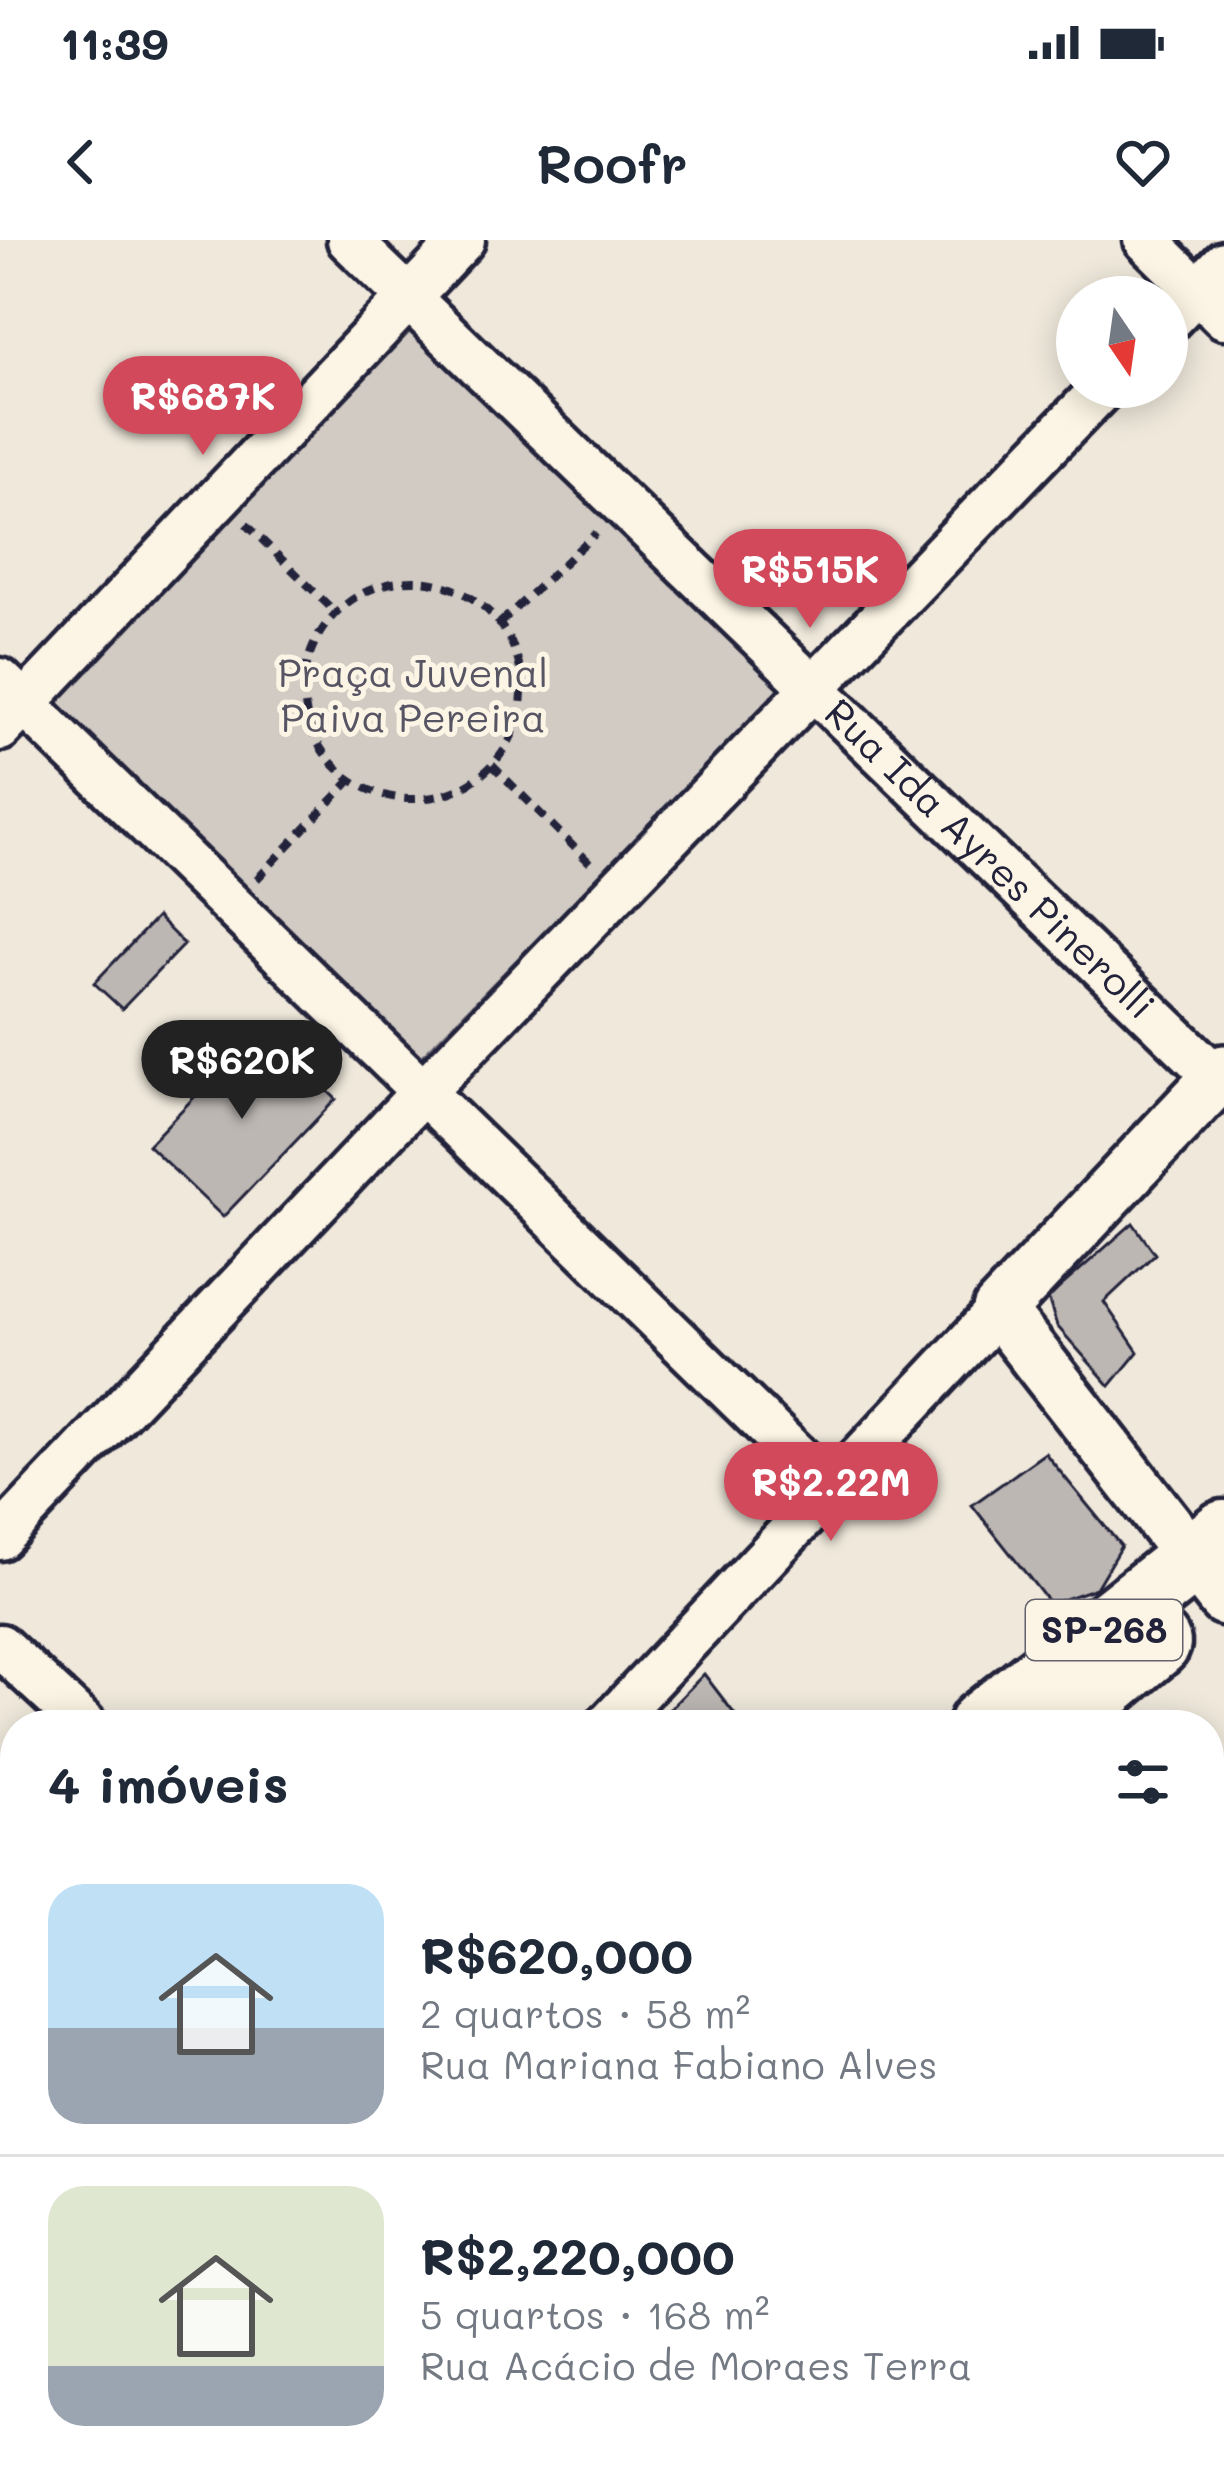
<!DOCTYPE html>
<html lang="pt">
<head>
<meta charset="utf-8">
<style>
	body { margin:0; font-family:Mali,sans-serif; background:#f6f6f7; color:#1f2937; height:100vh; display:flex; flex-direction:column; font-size:45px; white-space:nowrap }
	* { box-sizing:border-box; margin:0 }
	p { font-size:39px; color:#747a83 }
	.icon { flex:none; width:66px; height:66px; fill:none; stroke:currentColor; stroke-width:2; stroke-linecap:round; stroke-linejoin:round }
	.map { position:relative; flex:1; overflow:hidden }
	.details { position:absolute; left:0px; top:1470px; width:1224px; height:768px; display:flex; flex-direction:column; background:#fff; border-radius:48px 48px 0 0; box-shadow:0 6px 30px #0003 }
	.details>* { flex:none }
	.needle { width:78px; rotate:167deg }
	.tools { position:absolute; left:1056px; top:36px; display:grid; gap:24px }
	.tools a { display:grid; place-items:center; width:132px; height:132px; border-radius:50%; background:#fff; box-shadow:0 6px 30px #0003; font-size:60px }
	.price { position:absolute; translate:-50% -102px; padding:0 27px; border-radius:42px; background:#d1495b; color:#fff; font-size:39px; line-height:78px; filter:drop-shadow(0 3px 6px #0008) }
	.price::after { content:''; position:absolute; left:50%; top:72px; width:36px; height:27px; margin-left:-18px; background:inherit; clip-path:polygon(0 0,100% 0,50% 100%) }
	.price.on { background:#222; color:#fff }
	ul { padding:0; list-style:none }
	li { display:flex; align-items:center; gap:36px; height:300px; padding:0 48px }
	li+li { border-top:3px solid #e0e1e3 }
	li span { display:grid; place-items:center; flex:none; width:336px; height:240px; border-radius:36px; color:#555 }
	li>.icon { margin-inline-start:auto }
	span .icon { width:144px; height:144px; fill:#fffc; stroke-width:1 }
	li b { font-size:51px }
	h2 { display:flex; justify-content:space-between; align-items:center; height:144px; padding:0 48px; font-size:51px }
	.status { display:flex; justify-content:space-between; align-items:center; height:84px; padding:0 60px; background:#fff; direction:ltr }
	.status svg { height:33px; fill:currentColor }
	header { display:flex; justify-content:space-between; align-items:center; height:156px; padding:0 48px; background:#fff; font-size:54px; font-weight:600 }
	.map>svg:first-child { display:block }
	.built { fill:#e0d9cf }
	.green { fill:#d1cbc3; stroke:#7a767f; stroke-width:3 }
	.building { fill:#bcb7b3; stroke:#22223b; stroke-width:3 }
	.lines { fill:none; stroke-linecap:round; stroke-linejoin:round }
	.minor-casing { stroke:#22223b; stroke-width:51 }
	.tertiary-casing { stroke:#22223b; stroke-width:60 }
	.primary-casing { stroke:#22223b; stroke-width:75 }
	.path { stroke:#22223b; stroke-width:8; stroke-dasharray:12 9; stroke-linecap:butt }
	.minor { stroke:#fcf5e5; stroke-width:42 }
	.tertiary { stroke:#fcf5e5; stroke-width:51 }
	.primary { stroke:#fcf5e5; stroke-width:66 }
	.labels { text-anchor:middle; stroke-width:10; stroke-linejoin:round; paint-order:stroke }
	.shield { fill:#fcf5e5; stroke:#63616e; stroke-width:3 }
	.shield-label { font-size:36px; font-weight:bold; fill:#22223b }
	.park-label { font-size:39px; fill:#575564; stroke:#fcf5e5 }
	.street-label { font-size:39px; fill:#22223b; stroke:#fcf5e5 }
</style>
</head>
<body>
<div class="status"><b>11:39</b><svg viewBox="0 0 49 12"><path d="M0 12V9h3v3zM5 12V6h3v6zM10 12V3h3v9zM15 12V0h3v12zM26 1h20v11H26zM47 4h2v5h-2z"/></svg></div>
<header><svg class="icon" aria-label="back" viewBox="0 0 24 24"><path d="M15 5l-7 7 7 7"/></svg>Roofr<svg class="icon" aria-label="heart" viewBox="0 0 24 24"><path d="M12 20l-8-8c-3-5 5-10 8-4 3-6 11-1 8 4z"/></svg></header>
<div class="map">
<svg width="1224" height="2238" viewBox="0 0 1224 2238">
	<rect width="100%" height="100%" fill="#efe8db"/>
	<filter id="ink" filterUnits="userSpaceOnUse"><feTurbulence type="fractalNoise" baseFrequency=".00833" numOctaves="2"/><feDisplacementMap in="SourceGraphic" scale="24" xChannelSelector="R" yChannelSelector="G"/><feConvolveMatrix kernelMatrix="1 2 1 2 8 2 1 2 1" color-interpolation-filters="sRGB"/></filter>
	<g filter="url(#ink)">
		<polygon class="built" points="264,2223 897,2223 909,2238 247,2238"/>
		<polygon class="green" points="408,85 787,446 415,823 47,465"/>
		<g class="building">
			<polygon points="157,677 184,704 122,769 94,743"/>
			<polygon points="262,787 336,859 223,977 148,905"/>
			<polygon points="1133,983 1155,1014 1104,1062 1138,1112 1110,1146 1057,1086 1048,1058"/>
			<polygon points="1045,1213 1121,1306 1096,1348 1050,1364 972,1265"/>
			<polygon points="704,1434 743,1485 654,1485"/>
			<polygon points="1209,1573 1224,1592 1224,1888 1209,1900"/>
			<polygon points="483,2223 595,2223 607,2238 462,2238"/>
		</g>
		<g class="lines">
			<defs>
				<g id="minor">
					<path id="s1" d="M349 0 1217 838"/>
					<polyline points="1146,0 1224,77"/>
					<polyline points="1167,82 1224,23"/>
					<polyline points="0,440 830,1248"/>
					<polyline points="0,489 463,0"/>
					<polyline points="0,1298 422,853 1104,147"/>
					<polyline points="0,1406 85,1485"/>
					<polyline points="608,1485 999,1070"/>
					<polyline points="0,2006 15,2021"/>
					<polyline points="0,2129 15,2113"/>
					<polyline points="943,2223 955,2238"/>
				</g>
				<polyline id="tertiary" points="1224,831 999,1070 1224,1359"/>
				<g id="primary">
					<polyline points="982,1485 1224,1294"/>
					<polyline points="1059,1485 1157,1403"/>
					<polyline points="93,2238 109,2223"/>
					<polyline points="168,2238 183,2223"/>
				</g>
			</defs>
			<use href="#minor" class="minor-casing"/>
			<use href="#tertiary" class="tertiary-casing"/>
			<use href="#primary" class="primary-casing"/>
			<g class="path">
				<polyline points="246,284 335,372"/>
				<circle cx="413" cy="450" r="109"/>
				<polyline points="500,383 596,293"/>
				<polyline points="492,525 593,626"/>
				<polyline points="257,639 351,540"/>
			</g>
			<use href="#minor" class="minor"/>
			<use href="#tertiary" class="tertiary"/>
			<use href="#primary" class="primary"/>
		</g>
	</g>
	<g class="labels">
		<rect class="shield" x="1026" y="1360" width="156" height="60" rx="9"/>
		<g class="shield-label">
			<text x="1104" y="1403">SP-268</text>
		</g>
		<g class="park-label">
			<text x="413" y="447">Praça Juvenal<tspan x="413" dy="45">Paiva Pereira</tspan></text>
		</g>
		<g class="street-label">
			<text dy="14" stroke="none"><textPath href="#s1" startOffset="891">Rua Ida Ayres Pinerolli</textPath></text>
		</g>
	</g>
</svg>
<div class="tools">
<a><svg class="needle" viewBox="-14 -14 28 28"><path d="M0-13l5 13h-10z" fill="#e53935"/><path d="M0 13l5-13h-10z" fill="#747a83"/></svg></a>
</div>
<b class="price" style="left:203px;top:218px">R$687K</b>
<b class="price" style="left:810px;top:391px">R$515K</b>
<b class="price on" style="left:242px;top:882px">R$620K</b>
<b class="price" style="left:831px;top:1304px">R$2.22M</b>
<section class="details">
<h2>4 imóveis<svg class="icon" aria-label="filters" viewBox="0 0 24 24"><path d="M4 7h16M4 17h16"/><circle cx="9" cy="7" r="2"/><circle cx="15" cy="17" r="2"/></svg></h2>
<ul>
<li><span style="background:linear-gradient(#bfe0f5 60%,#9aa5b1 0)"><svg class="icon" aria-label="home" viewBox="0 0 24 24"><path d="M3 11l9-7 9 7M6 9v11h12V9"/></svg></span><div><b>R$620,000</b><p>2 quartos · 58 m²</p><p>Rua Mariana Fabiano Alves</p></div></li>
<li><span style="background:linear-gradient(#dfe7d0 75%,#9aa5b1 0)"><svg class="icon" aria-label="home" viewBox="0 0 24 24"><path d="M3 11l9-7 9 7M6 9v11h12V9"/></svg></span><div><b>R$2,220,000</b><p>5 quartos · 168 m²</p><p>Rua Acácio de Moraes Terra</p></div></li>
</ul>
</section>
</div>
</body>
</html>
